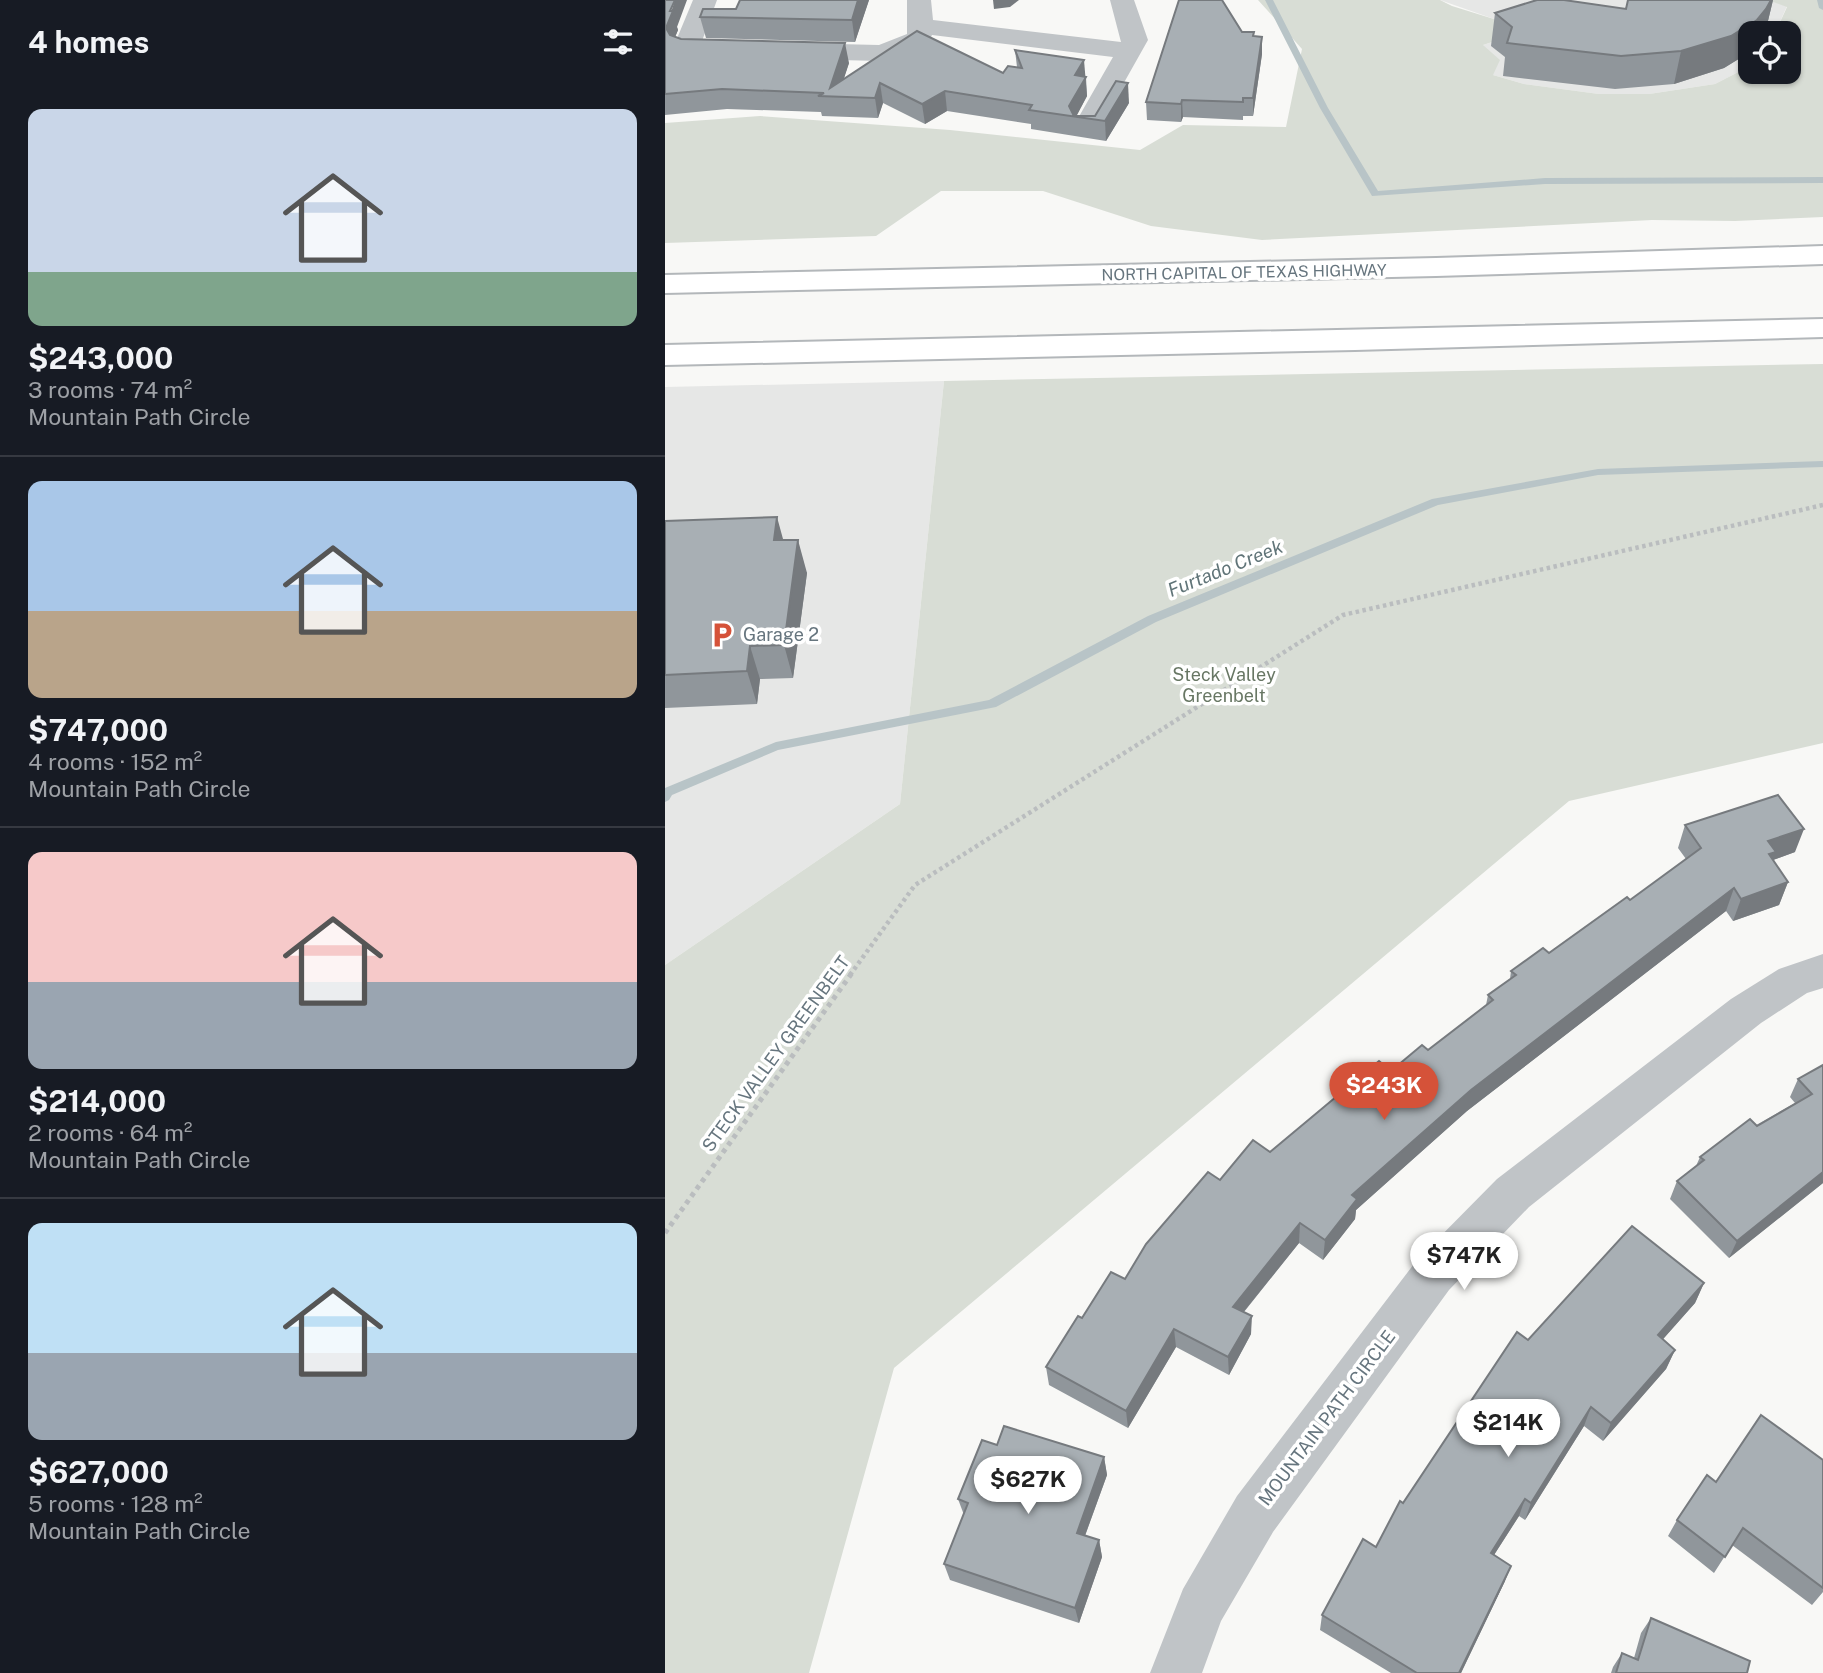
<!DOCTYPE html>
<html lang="en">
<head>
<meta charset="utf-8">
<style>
	body { margin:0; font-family:"Public Sans",sans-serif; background:#20242c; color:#f1f3f6; height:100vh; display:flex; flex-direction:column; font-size:26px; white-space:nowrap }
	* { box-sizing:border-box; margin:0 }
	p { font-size:23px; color:#9ea1a6 }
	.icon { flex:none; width:38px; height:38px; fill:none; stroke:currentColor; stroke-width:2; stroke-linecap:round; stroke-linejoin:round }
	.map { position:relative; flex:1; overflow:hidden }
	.details { display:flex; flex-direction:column; background:#171b24; width:665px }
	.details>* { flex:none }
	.tools { position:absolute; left:1073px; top:21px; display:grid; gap:14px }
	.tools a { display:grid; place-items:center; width:63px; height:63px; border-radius:14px; background:#171b24; box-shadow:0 2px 5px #0004; font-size:35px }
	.price { position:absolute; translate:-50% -60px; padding:0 16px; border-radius:24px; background:#fff; color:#222; font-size:23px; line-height:46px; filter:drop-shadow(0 2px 4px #0008) }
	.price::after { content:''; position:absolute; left:50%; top:42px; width:21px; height:16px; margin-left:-10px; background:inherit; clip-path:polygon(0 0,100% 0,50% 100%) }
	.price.selected { background:#d55239; color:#fff }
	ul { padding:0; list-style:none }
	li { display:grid; align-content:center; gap:14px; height:371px; padding:0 28px }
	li+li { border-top:2px solid #363941 }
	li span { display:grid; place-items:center; height:217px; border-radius:14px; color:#555 }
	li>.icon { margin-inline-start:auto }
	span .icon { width:126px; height:126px; fill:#fffc; stroke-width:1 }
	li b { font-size:30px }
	h2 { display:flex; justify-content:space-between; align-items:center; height:84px; padding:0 28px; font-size:30px }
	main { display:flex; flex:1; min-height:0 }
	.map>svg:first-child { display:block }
	.built { fill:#e6e7e6 }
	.green { fill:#d8ddd5 }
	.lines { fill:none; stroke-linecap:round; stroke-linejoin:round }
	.stream { fill:#b8c4c7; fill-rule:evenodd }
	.highway-casing { stroke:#b3b7ba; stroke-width:4 }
	.path-far1 { stroke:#babdbf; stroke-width:4.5; stroke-dasharray:3.5 3.5; stroke-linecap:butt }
	.path { stroke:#babdbf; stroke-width:5; stroke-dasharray:4.5 4.5; stroke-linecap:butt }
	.minor { fill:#c0c4c7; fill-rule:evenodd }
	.highway { fill:#fff; fill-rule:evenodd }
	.wall { fill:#90969b }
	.shaded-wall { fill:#767a7e }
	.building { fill:#a8afb4; stroke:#767a7e; stroke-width:2 }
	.labels { text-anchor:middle; stroke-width:7; stroke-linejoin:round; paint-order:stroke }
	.far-street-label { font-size:16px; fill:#66757e; stroke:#fff }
	.poi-label { font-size:18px; fill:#66757e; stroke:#fff; text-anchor:start }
	.park-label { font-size:18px; fill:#687764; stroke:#fff }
	.street-label { font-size:18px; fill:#66757e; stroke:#fff }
	.water-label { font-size:19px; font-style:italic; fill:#607478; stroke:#fff }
</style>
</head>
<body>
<main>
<section class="details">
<h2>4 homes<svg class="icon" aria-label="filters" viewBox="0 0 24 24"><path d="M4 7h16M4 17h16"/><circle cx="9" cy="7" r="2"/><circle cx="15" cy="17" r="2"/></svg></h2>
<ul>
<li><span style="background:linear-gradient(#c9d6e8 75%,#7fa58c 0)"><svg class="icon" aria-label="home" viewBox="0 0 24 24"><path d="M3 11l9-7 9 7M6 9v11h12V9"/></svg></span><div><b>$243,000</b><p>3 rooms · 74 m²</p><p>Mountain Path Circle</p></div></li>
<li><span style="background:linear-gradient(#a9c7e8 60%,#b9a48a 0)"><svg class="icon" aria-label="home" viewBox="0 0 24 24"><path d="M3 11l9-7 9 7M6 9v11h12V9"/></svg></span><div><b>$747,000</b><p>4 rooms · 152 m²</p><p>Mountain Path Circle</p></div></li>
<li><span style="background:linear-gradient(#f6c9c9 60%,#9aa5b1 0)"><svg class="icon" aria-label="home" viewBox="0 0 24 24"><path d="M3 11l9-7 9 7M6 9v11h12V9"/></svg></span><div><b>$214,000</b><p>2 rooms · 64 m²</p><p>Mountain Path Circle</p></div></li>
<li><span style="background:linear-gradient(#bfe0f5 60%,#9aa5b1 0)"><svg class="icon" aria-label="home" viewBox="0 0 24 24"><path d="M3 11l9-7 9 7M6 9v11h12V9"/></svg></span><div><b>$627,000</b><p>5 rooms · 128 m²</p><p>Mountain Path Circle</p></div></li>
</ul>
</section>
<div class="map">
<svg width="1158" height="1673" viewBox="0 0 1158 1673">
	<rect width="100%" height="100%" fill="#f8f8f6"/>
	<g class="built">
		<polygon points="775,0 1103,0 1122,6 1110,33 1085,33 1085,66 1050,84 984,94 934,94 859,84 828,75 818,45 863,31"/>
		<polygon points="279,381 235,804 0,965 0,387"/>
	</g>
	<g class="green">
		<polygon points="593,0 775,0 787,6 864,30 818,45 835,60 828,75 859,84 934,94 984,94 1050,84 1085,66 1085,72 1124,72 1124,33 1110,33 1122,7 1103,0 1158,0 1158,217 1070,221 987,220 597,240 486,226 378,191 276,191 211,236 0,243 0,123 95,116 285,130 475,150 518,125 621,127 637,49"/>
		<polygon points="1158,364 1158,743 904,801 229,1368 144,1673 0,1673 0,965 235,804 279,381"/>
	</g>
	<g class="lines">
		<g class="stream">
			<polygon points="600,0 608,0 663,108 713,191 880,178 1158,177 1158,183 880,184 707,196 655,108"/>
			<polygon points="1152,0 1158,0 1158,10 1154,8"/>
			<polygon points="1158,461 1158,467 933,475 773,505 491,622 331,707 113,750 7,795 4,800 0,802 0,788 111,742 324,700 483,616 767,499 933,469"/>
		</g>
		<defs>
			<g id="highway">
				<polygon points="1158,246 1158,264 771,276 0,293 0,275 771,258"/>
				<polygon points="1158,319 1158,337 690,350 0,365 0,345"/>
			</g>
		</defs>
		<use href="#highway" class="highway-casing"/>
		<polyline class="path-far1" points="185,975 250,885 678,615 1158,505"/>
		<polyline class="path" points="0,1233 187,973"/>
		<g class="minor">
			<polygon points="28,0 52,0 37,41 74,44 78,49 74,54 65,57 12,53 8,48"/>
			<polygon points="242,0 266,0 268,20 456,42 445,0 469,0 483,40 434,127 431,133 421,135 411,133 408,127 448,57 267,35 263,43 217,61 129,59 120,56 116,51 120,46 129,43 214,45 242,34"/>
			<polygon points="1158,954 1158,988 1142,993 1096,1023 864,1207 784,1290 608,1532 556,1621 537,1673 485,1673 518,1589 572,1496 752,1260 832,1179 1066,999 1114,969"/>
		</g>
		<use href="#highway" class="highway"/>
	</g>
	<g class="wall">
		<polygon points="0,0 12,27 13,30 10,37 16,39 184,63 178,80 338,73 352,67 350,50 421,77 422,96 411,116 430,116 464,103 441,141 366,129 366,124 282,111 260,124 218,103 213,118 157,116 156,112 62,109 0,115"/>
		<polygon points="204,0 190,42 41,38 35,17 71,9"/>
		<polygon points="963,0 1108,0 1102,25 1085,52 1059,68 1009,84 950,89 838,76 840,57 826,46 830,13 961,9"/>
		<polygon points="577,32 589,36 597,54 588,116 578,116 578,120 518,117 516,122 482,120 481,102"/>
		<polygon points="0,521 118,540 142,573 128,678 95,679 92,704 0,708"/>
		<polygon points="1020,825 1130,852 1108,860 1123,882 1114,905 1068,921 1061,911 802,1111 691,1210 690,1219 658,1260 634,1243 579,1312 586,1334 564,1375 511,1347 463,1428 384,1385 381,1367 417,1318 460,1279 555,1180 605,1152 726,1071 763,1050 821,1005 823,995 845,979 846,971 884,953 965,900 1021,859 1013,848"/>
		<polygon points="1158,1065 1158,1183 1064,1258 1005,1199 1012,1181 1031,1166 1035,1157 1130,1103 1125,1097 1133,1079"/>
		<polygon points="1039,1283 1030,1303 998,1339 1010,1350 1001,1369 938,1441 919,1426 860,1520 854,1516 829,1555 840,1581 796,1673 726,1673 655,1630 657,1615 711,1547 738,1503 863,1340"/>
		<polygon points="332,1445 439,1457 442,1475 420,1536 434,1540 437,1557 414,1623 285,1580 279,1564 299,1515 293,1499"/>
		<polygon points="1158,1460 1158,1592 1147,1605 1067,1545 1049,1573 1003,1536 1012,1520 1051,1482"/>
		<polygon points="986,1618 1082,1673 946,1673 948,1667 957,1653 969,1658 976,1633"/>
	</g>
	<g class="shaded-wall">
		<polygon points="10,0 22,0 12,27 13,30 6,47 1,28"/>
		<polygon points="193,0 204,0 190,42 187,20"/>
		<polygon points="328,0 354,0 345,7 329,9"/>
		<polygon points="1106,0 1108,0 1102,25 1098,33 1085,33 1085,52 1059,68 1009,84 1016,51"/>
		<polygon points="597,37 597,54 588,116 588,98"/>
		<polygon points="180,43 184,63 173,97 165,88"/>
		<polygon points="419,60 422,96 411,117 405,116 404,106 410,75"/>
		<polygon points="215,83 218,103 213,118 210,98"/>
		<polygon points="463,83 464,103 441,141 440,121"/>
		<polygon points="280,91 282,111 260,124 257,104"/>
		<polygon points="517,100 518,117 516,122 516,104"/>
		<polygon points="112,517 121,550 109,540"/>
		<polygon points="133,540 142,573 128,678 119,645"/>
		<polygon points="85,646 95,679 92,704 82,671"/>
		<polygon points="1139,829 1130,852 1108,860 1102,875 1103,841"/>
		<polygon points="1123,882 1114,905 1068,921 1076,899"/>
		<polygon points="1069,888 1061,911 802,1111 691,1210 690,1219 658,1260 660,1240 687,1195 806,1090"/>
		<polygon points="1158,1172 1158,1183 1064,1258 1072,1241"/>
		<polygon points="635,1223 634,1243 568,1325 568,1307"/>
		<polygon points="1039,1283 1030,1303 984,1355 993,1335"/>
		<polygon points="587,1316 586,1334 564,1375 563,1357"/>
		<polygon points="509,1329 511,1347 463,1428 461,1411"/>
		<polygon points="1010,1350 1001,1369 938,1441 946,1423"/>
		<polygon points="926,1407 919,1426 860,1520 866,1503"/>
		<polygon points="439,1457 442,1475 415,1549 412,1533"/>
		<polygon points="860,1499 854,1516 820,1569 826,1553"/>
		<polygon points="434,1540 437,1557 414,1623 410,1608"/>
		<polygon points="846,1566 840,1581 796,1673 794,1673"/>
	</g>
	<g class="building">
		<polygon points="0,0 10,0 5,11 8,11 1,28 5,35 16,39 180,43 165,88 252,31 338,73 343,66 357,68 350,50 419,60 410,75 421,77 404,106 409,116 430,116 451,81 463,83 440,121 364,110 367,105 280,91 257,104 215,83 210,98 153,96 159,93 57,89 0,94"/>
		<polygon points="75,0 193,0 187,20 35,17 38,9 71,9"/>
		<polygon points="514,0 557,0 577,32 589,32 588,36 597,37 588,98 578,98 578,102 517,100 516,104 481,102"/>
		<polygon points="872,0 899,0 961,9 963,0 1106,0 1101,9 1092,20 1066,36 1016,51 956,56 842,43 847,27 830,13"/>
		<polygon points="112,517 109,540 133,540 119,645 85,646 82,671 0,675 0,521"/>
		<polygon points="1113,795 1139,829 1103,841 1111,852 1104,854 1123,882 1076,899 1069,888 806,1090 687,1195 692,1199 660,1240 635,1223 568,1307 587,1316 563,1357 509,1329 461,1411 381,1367 413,1316 417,1318 446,1272 460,1279 481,1244 543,1172 555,1180 588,1140 605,1152 714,1061 726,1071 757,1045 763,1050 828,1000 823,995 851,975 846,971 878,948 884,953 962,897 965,900 1036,848 1020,825"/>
		<polygon points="1158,1065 1158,1172 1072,1241 1012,1181 1039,1160 1035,1157 1085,1119 1092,1126 1147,1094 1133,1079"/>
		<polygon points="967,1226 1039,1283 993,1335 1010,1350 946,1423 926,1407 866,1503 860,1499 826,1553 846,1566 794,1673 752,1673 657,1615 698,1539 711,1547 735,1501 738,1503 852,1332 863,1340"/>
		<polygon points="1096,1415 1158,1460 1158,1588 1078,1528 1060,1557 1012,1520 1042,1475 1051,1482"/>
		<polygon points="339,1426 439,1457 412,1533 434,1540 410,1608 279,1564 303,1503 293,1499 317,1440 332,1445"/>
		<polygon points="986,1618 1085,1661 1082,1673 951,1673 957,1653 973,1660"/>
	</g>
	<defs>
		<symbol id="parking-bare" viewBox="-9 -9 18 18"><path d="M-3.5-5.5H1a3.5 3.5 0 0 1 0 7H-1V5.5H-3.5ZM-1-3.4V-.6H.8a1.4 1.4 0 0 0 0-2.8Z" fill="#d55239" stroke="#fff" stroke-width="2.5" paint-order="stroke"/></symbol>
	</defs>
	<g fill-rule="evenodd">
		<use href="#parking-bare" x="38" y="616" width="38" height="38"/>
	</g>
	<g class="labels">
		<g class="far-street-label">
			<text transform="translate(579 272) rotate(-1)" y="6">NORTH CAPITAL OF TEXAS HIGHWAY</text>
		</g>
		<g class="poi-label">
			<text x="78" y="641">Garage 2</text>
		</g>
		<g class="park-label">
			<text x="559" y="681">Steck Valley<tspan x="559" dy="21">Greenbelt</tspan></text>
		</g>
		<g class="street-label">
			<text transform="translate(111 1054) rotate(-54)" y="6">STECK VALLEY GREENBELT</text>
			<text transform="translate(662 1418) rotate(-53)" y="6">MOUNTAIN PATH CIRCLE</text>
		</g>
		<g class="water-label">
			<text transform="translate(560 568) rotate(-22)" y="7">Furtado Creek</text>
		</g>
	</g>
</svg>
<div class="tools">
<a><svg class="icon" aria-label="locate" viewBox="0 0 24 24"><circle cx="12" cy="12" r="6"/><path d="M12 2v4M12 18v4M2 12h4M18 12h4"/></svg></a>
</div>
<b class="price selected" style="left:719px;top:1122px">$243K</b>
<b class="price" style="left:799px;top:1292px">$747K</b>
<b class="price" style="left:843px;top:1459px">$214K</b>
<b class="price" style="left:363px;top:1516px">$627K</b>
</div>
</main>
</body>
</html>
